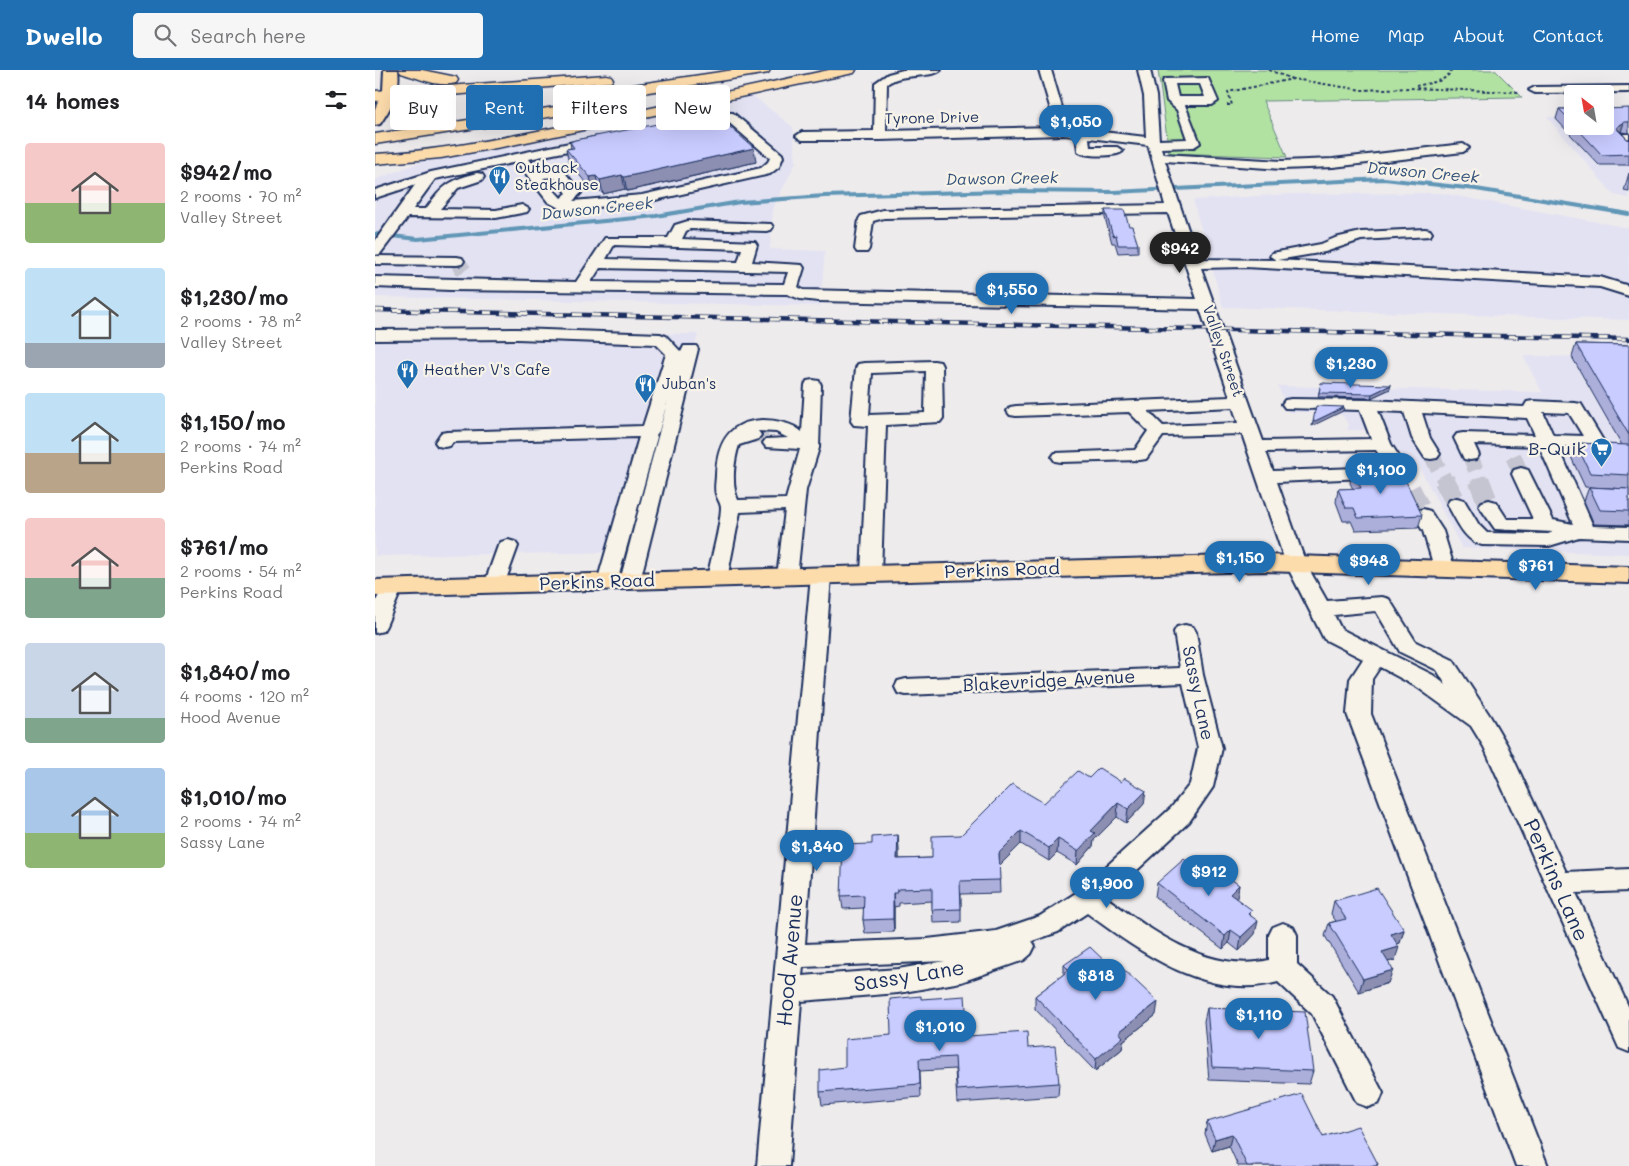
<!DOCTYPE html>
<html lang="en">
<head>
<meta charset="utf-8">
<style>
	body { margin:0; font-family:Mali,sans-serif; background:#f6f6f6; color:#202124; height:100vh; display:flex; flex-direction:column; font-size:19px; white-space:nowrap }
	* { box-sizing:border-box; margin:0 }
	p { font-size:16px; color:#757577 }
	.icon { flex:none; width:28px; height:28px; fill:none; stroke:currentColor; stroke-width:2; stroke-linecap:round; stroke-linejoin:round }
	.map { position:relative; flex:1; overflow:hidden }
	.panel { display:flex; flex-direction:column; background:#fff; width:375px }
	.panel>* { flex:none }
	.guide { position:absolute; left:15px; top:15px; width:475px; height:45px; display:flex; gap:10px }
	.needle { width:32px; rotate:329deg }
	.tools { position:absolute; left:1189px; top:15px; display:grid; gap:10px }
	.tools a { display:grid; place-items:center; width:50px; height:50px; border-radius:5px; background:#fff; box-shadow:0 5px 20px #0002; font-size:25px }
	.price { position:absolute; translate:-50% -42px; padding:0 11px; border-radius:18px; background:#1f6fb2; color:#fff; font-size:16px; line-height:32px; filter:drop-shadow(0 1px 2px #0008) }
	.price::after { content:''; position:absolute; left:50%; top:30px; width:15px; height:11px; margin-left:-8px; background:inherit; clip-path:polygon(0 0,100% 0,50% 100%) }
	.price.current { background:#222; color:#fff }
	ul { padding:0; list-style:none }
	li { display:flex; align-items:center; gap:15px; height:125px; padding:0 25px }
	li span { display:grid; place-items:center; flex:none; width:140px; height:100px; border-radius:5px; color:#555 }
	li>.icon { margin-inline-start:auto }
	span .icon { width:60px; height:60px; fill:#fffc; stroke-width:1 }
	li b { font-size:21px }
	h2 { display:flex; justify-content:space-between; align-items:center; height:60px; padding:0 25px; font-size:21px }
	.chip { padding:0 18px; border-radius:5px; background:#fff; box-shadow:0 5px 20px #0002; font-size:18px; line-height:45px }
	.chip.current { background:#1f6fb2; color:#fff }
	header { display:flex; align-items:center; gap:30px; box-sizing:border-box; height:70px; padding:0 25px; background:#1f6fb2; color:#fff }
	header strong { font-size:24px }
	nav { display:flex; gap:28px; margin-inline-start:auto; font-size:18px }
	.search { width:350px; height:45px; background:#f6f6f6; display:flex; align-items:center; gap:12px; box-sizing:border-box; padding:0 18px; border-radius:5px; color:#757577; font-size:19px }
	main { display:flex; flex:1; min-height:0 }
	.map>svg:first-child { display:block }
	.built { fill:#e3e2f2 }
	.green { fill:#b2e2a2; stroke:#668880 }
	.lines { fill:none; stroke-linecap:round; stroke-linejoin:round }
	.stream { stroke:#6196b6; stroke-width:4 }
	.minor-tunnel-far1 { stroke:#c4c5d0; stroke-width:16; stroke-dasharray:16 8; stroke-linecap:butt }
	.minor-tunnel { stroke:#c4c5d0; stroke-width:21; stroke-dasharray:21 11; stroke-linecap:butt }
	.minor-casing { stroke:#1b2f5e; stroke-width:4 }
	.major-casing { stroke:#1b2f5e; stroke-width:4 }
	.highway-casing { stroke:#1b2f5e; stroke-width:3 }
	.path { stroke:#1b2f5e; stroke-width:2; stroke-dasharray:3 2.5; stroke-linecap:butt }
	.minor { fill:#f7f3e8; fill-rule:evenodd }
	.major { fill:#fddcac; fill-rule:evenodd }
	.highway { fill:#fddcac; fill-rule:evenodd }
	.rail-casing { stroke:#1b2f5e; stroke-width:4.5 }
	.rail { stroke:#f7f3e8; stroke-width:3; stroke-dasharray:9; stroke-linecap:butt }
	.wall { fill:#adafdb; stroke:#1b2f5e }
	.shaded-wall { fill:#8d8fb2; stroke:#1b2f5e }
	.building { fill:#c9ccff; stroke:#1b2f5e }
	.labels { text-anchor:middle; stroke-width:4.5; stroke-linejoin:round; paint-order:stroke }
	.far-street-label { font-size:15px; fill:#1b2f5e; stroke:#f7f3e8 }
	.far-poi-label { font-size:15px; fill:#1b2f5e; stroke:#f7f3e8; text-anchor:start }
	.far-water-label { font-size:16px; font-style:italic; fill:#32517b; stroke:#f7f3e8 }
	.poi-label { font-size:18px; fill:#1b2f5e; stroke:#f7f3e8; text-anchor:end }
	.street-label { font-size:18px; fill:#1b2f5e; stroke:#f7f3e8 }
	.near-street-label { font-size:21px; fill:#1b2f5e; stroke:#f7f3e8 }
</style>
</head>
<body>
<header>
<strong>Dwello</strong>
<div class="search"><svg class="icon" aria-label="search" viewBox="0 0 24 24"><circle cx="10" cy="10" r="6"/><path d="M15 15l6 6"/></svg>Search here</div>
<nav><a>Home</a><a>Map</a><a>About</a><a>Contact</a></nav>
</header>
<main>
<section class="panel">
<h2>14 homes<svg class="icon" aria-label="filters" viewBox="0 0 24 24"><path d="M4 7h16M4 17h16"/><circle cx="9" cy="7" r="2"/><circle cx="15" cy="17" r="2"/></svg></h2>
<ul>
<li><span style="background:linear-gradient(#f6c9c9 60%,#8fb573 0)"><svg class="icon" aria-label="home" viewBox="0 0 24 24"><path d="M3 11l9-7 9 7M6 9v11h12V9"/></svg></span><div><b>$942/mo</b><p>2 rooms · 70 m²</p><p>Valley Street</p></div></li>
<li><span style="background:linear-gradient(#bfe0f5 75%,#9aa5b1 0)"><svg class="icon" aria-label="home" viewBox="0 0 24 24"><path d="M3 11l9-7 9 7M6 9v11h12V9"/></svg></span><div><b>$1,230/mo</b><p>2 rooms · 78 m²</p><p>Valley Street</p></div></li>
<li><span style="background:linear-gradient(#bfe0f5 60%,#b9a48a 0)"><svg class="icon" aria-label="home" viewBox="0 0 24 24"><path d="M3 11l9-7 9 7M6 9v11h12V9"/></svg></span><div><b>$1,150/mo</b><p>2 rooms · 74 m²</p><p>Perkins Road</p></div></li>
<li><span style="background:linear-gradient(#f6c9c9 60%,#7fa58c 0)"><svg class="icon" aria-label="home" viewBox="0 0 24 24"><path d="M3 11l9-7 9 7M6 9v11h12V9"/></svg></span><div><b>$761/mo</b><p>2 rooms · 54 m²</p><p>Perkins Road</p></div></li>
<li><span style="background:linear-gradient(#c9d6e8 75%,#7fa58c 0)"><svg class="icon" aria-label="home" viewBox="0 0 24 24"><path d="M3 11l9-7 9 7M6 9v11h12V9"/></svg></span><div><b>$1,840/mo</b><p>4 rooms · 120 m²</p><p>Hood Avenue</p></div></li>
<li><span style="background:linear-gradient(#a9c7e8 65%,#8fb573 0)"><svg class="icon" aria-label="home" viewBox="0 0 24 24"><path d="M3 11l9-7 9 7M6 9v11h12V9"/></svg></span><div><b>$1,010/mo</b><p>2 rooms · 74 m²</p><p>Sassy Lane</p></div></li>
</ul>
</section>
<div class="map">
<svg width="1254" height="1096" viewBox="0 0 1254 1096">
	<rect width="100%" height="100%" fill="#eeebed"/>
	<filter id="ink" filterUnits="userSpaceOnUse"><feTurbulence type="fractalNoise" baseFrequency=".02" numOctaves="2"/><feDisplacementMap in="SourceGraphic" scale="10" xChannelSelector="R" yChannelSelector="G"/><feConvolveMatrix kernelMatrix="1 2 1 2 8 2 1 2 1" color-interpolation-filters="sRGB"/></filter>
	<g filter="url(#ink)">
		<g class="built">
			<polygon points="378,26 418,57 421,92 398,138 395,179 450,181 445,236 0,227 0,110 48,91"/>
			<polygon points="1254,46 1254,128 1239,125 1172,47 1197,47 1198,56 1230,56"/>
			<polygon points="1066,123 1254,158 1254,250 848,237 818,130 916,124"/>
			<polygon points="0,262 323,264 263,482 0,486"/>
			<polygon points="1148,286 1254,287 1254,484 1087,478 1042,393 1030,393 1010,360 972,360 974,356 968,346 962,343 914,342 903,316 1167,322"/>
		</g>
		<polygon class="green" points="783,0 1120,0 1147,27 888,31 912,87 794,83"/>
		<g class="lines">
			<polyline class="stream" points="0,164 43,169 281,146 365,132 450,126 629,121 739,122 1009,109 1101,119 1254,144"/>
			<g class="minor-tunnel-far1">
				<polyline points="82,191 89,201"/>
				<polyline points="377,365 395,363"/>
				<polyline points="1056,384 1070,411"/>
				<polyline points="1095,385 1105,411"/>
				<polyline points="1138,386 1146,404"/>
			</g>
			<g class="minor-tunnel">
				<polyline points="1069,410 1082,434"/>
				<polyline points="1104,410 1114,436"/>
				<polyline points="1035,419 1048,445"/>
			</g>
			<defs>
				<g id="minor">
					<path d="M528 0H566C556 9 527 2 512 14L511 61 681 57 664 0H676L693 58 771 67 769 26 763 0H775L781 26 784 70 812 69 802 40 792 31 788 11 790 9 833 8 843 31 837 35H810L825 73 819 77 786 78 788 84 907 91 958 89 1088 74 1094 78 1088 82 958 97 907 99 790 91 823 189 901 190 895 186 897 183 946 174 960 168 986 162 1050 159 1055 160 1057 163 1055 166 986 170 950 182 902 190 1225 207 1254 216V226L1225 217 870 197 826 198 888 371 996 369 985 340 910 338 907 334 910 330 916 329 992 330 1149 337 1152 332 1158 331 1200 333 1206 334 1229 372 1226 376 1220 377 1183 376 1218 456 1254 457V469L1204 467 1174 476 1107 475C1089 471 1081 449 1072 434L1075 430 1082 428 1089 430 1104 455 1112 463 1173 464 1178 462 1120 459 1104 436 1107 432 1114 430 1121 432 1132 449H1158L1137 404 1139 400 1146 398 1153 400 1178 450 1198 454 1164 376 1099 374 1104 385 1101 389 1095 390 1089 389 1079 368 1082 364 1088 363 1160 365 1152 348 1047 343 1055 368 1065 384 1062 388 1056 389 1050 388 1037 368 1029 342 1003 341 1016 374 1034 402 1032 406 902 412 931 494 952 531 1007 527 1014 529 1041 572 1078 590 1115 646 1132 675 1191 802 1254 799V821L1201 823 1254 938V982L1244 978 1109 677 1096 656 1042 617 1005 597 997 609 996 644 1173 1096H1141L972 644 975 609 988 589 949 569 911 494 867 364 788 366 771 389 765 390 686 392 680 391 677 387 680 383 760 380 773 361 754 342 641 346 635 345 632 341 635 337 641 336 855 327 825 239 443 231 425 229 412 224 75 220 0 217V207L201 212 230 168H293L300 155 313 151 396 154 398 157 396 160 391 161 315 159 311 161 307 169 380 172 382 175 377 192 427 195 429 198 423 217 428 220 822 229 793 143 509 148 498 151 494 179 492 182H482L480 179 484 149 486 146 508 140 790 135 773 75 714 68 715 77H742L748 81C743 87 708 87 703 81L701 66 688 65 505 70H427L421 66 427 62 499 61 500 13 513 4ZM800 14H825L830 27H803ZM239 175 367 179 363 192 231 189ZM225 198 413 202 409 214 216 212ZM858 337 863 353 788 356 773 341ZM1168 342 1194 343 1208 366 1178 365ZM1001 380 1012 397 898 401 891 382ZM1001 541 1025 582 1062 600 1071 615 1058 605 966 559 959 545Z"/>
					<polygon points="1254,16 1254,22 1160,23 1154,20 1160,17"/>
					<path d="M343 42 358 43 407 84 408 87 404 97 395 104 267 133 188 140 173 132 142 92 60 109 38 139H51C67 116 75 110 102 103L107 104 109 107 107 110 83 118 65 139 121 140 147 135 154 139 152 142 121 148 33 147 5 184 0 185V171L40 115 0 128V120L56 102 223 67 227 68 229 71 227 74 154 89 162 100H188L206 123 198 131 267 125 386 98 393 92 395 88 351 50 314 56 308 52 310 49ZM179 107 192 123 186 128 168 108Z"/>
					<polygon points="1246,64 1254,64 1254,79 1250,78 1240,68"/>
					<polygon points="0,186 82,187 87,188 89,191 87,194 82,195 0,194"/>
					<polygon points="142,259 285,264 291,266 306,282 309,276 321,276 323,279 265,511 262,516 255,518 248,516 245,511 293,329 284,361 281,365 282,367 242,512 239,517 232,519 225,517 222,512 264,367 78,372 75,376 69,377 63,376 60,372 66,363 72,362 268,356 291,284 281,274 142,269 0,270 0,260"/>
					<path d="M559 291 565 292 567 296 568 348 565 352 511 355 506 504 503 509 496 511 489 509 486 504 493 356 479 355 476 351 481 298 483 294 489 293ZM551 301 550 343 494 345 497 303Z"/>
					<path d="M438 310 444 311 446 315 444 378 431 420 422 507 419 512 412 514 405 512 402 507 410 440 365 442 352 509 349 514 342 516 335 514 332 509C336 488 345 459 346 438 346 433 342 429 341 424 339 418 341 411 341 405 342 374 353 351 388 350 400 350 418 353 427 362L430 315 432 311ZM383 361 401 362 413 368 391 369 388 373 391 377 425 379 411 429 363 430C356 415 359 390 364 375L383 369 386 365Z"/>
					<polygon points="1048,439 1055,441 1068,461 1079,497 1076,502 1069,503 1062,502 1059,497 1048,461 1038,445 1041,441"/>
					<polygon points="133,470 140,472 143,476 129,515 126,520 119,522 112,520 109,515 123,476 126,472"/>
					<path d="M446 498 453 500 456 505 430 874 552 869 621 861 665 846 704 821 796 738 815 714 823 678 808 613 531 625 523 623 520 617 523 611 531 609 805 598 799 562 802 557 810 555 818 557 821 562 828 605 847 678 838 717 814 752 732 828C777 861 834 904 894 890V865L898 857 908 853 918 857 922 865V894L957 926 1008 1023 1004 1033 993 1037 982 1033 937 944 903 912C833 931 766 883 712 843L683 862 657 871 660 876 656 884 649 890 586 912 523 923 426 931 414 1096H382L436 505 439 500ZM570 891 523 899 427 906 428 897Z"/>
					<polygon points="17,511 24,513 27,518 11,556 8,561 0,563 0,533 10,513"/>
				</g>
				<g id="major">
					<path d="M9 0H23C26 20 16 38 5 54L0 55V39L8 20Z"/>
					<polygon points="889,485 1254,497 1254,513 889,501 0,526 0,510"/>
				</g>
				<g id="highway">
					<path d="M24 0H47L81 7 83 10 81 13C64 18 43 8 26 3Z"/>
					<polygon points="359,0 395,0 393,3 388,4 204,33 199,31 196,28 199,25 204,23"/>
					<path d="M454 0H481L479 3 474 4 132 76 66 88 0 94V84C62 81 122 69 183 57 274 39 363 19 454 0Z"/>
					<polygon points="231,5 236,6 238,9 236,12 0,31 0,21"/>
					<polygon points="226,30 231,32 234,35 231,38 0,74 0,64"/>
				</g>
			</defs>
			<use href="#minor" class="minor-casing"/>
			<use href="#major" class="major-casing"/>
			<use href="#highway" class="highway-casing"/>
			<g class="path">
				<polyline points="894,0 917,9"/>
				<path d="M1041 16C1052 13 1072 13 1076 0"/>
				<polyline points="852,35 857,35 853,22 918,9 987,20 1034,18 1145,22"/>
			</g>
			<use href="#minor" class="minor"/>
			<use href="#major" class="major"/>
			<use href="#highway" class="highway"/>
			<defs>
				<polyline id="rail" points="0,240 1254,269"/>
			</defs>
			<use href="#rail" class="rail-casing"/>
			<use href="#rail" class="rail"/>
		</g>
		<g class="wall">
			<polygon points="1254,38 1254,63 1246,62 1252,69 1254,69 1254,95 1224,95 1181,49 1184,39 1198,39 1198,56 1230,56"/>
			<polygon points="195,72 381,92 276,116 252,121 250,119 228,124 224,120 218,121 194,93 191,79 196,78"/>
			<polygon points="1254,103 1254,122 1249,121"/>
			<polygon points="730,140 754,156 763,175 763,182 743,183 740,173 737,173 730,148"/>
			<polygon points="1201,274 1254,275 1254,455 1219,454 1209,431 1214,417 1251,419 1210,417 1196,387 1201,373 1247,375 1197,287"/>
			<polygon points="946,313 1015,319 996,328 943,327"/>
			<polygon points="978,401 1047,445 1043,458 980,460 976,451 968,451 961,432 963,419 978,419 975,413"/>
			<polygon points="714,708 769,734 751,753 742,747 719,770 718,776 702,795 682,783 674,791 646,774 624,796 625,823 586,824 586,852 558,853 557,831 524,833 524,836 519,837 519,862 490,863 488,850 489,838 468,839 466,826 497,774 523,765 524,789 557,788 586,765 669,733"/>
			<polygon points="824,801 864,815 861,828 876,846 880,864 864,881 854,873 848,879 780,827 782,813"/>
			<polygon points="959,831 1029,860 1025,873 1022,874 1020,890 1013,892 1013,913 984,922 950,866 954,853 961,851 956,844"/>
			<polygon points="689,895 781,945 748,971 747,979 720,1001 660,939 660,926 689,904"/>
			<polygon points="546,929 593,966 653,978 684,1013 683,1026 582,1033 580,999 545,1001 546,1027 447,1035 445,1022 470,997 516,965"/>
			<polygon points="832,938 938,1001 934,1014 834,1010 829,951"/>
			<polygon points="832,1052 948,1067 1003,1094 1002,1096 863,1096 854,1076 837,1081 830,1064"/>
		</g>
		<g class="shaded-wall">
			<polygon points="1249,52 1246,62 1241,58"/>
			<polygon points="379,78 381,92 252,121 249,107"/>
			<polygon points="247,105 250,119 228,124 225,110"/>
			<polygon points="221,106 224,120 218,121 215,107"/>
			<polygon points="1016,315 1015,319 996,328 997,324"/>
			<polygon points="969,337 968,341 937,356 938,352"/>
			<polygon points="771,721 769,734 751,753 753,739"/>
			<polygon points="743,733 742,747 719,770 718,776 702,795 703,781 716,761"/>
			<polygon points="646,761 646,774 624,796 624,783"/>
			<polygon points="523,765 524,779 524,802 522,789"/>
			<polygon points="683,769 682,783 674,791 674,778"/>
			<polygon points="864,815 862,828 852,837 855,824"/>
			<polygon points="518,823 519,837 519,862 518,849"/>
			<polygon points="883,851 880,864 864,881 866,867"/>
			<polygon points="856,860 854,873 848,879 850,866"/>
			<polygon points="1029,860 1025,873 1011,877 1016,864"/>
			<polygon points="1024,877 1020,890 1002,895 1007,882"/>
			<polygon points="1018,900 1013,913 984,922 988,909"/>
			<polygon points="783,932 781,945 748,971 747,979 720,1001 721,989 744,962"/>
			<polygon points="857,1064 854,1076 837,1081 840,1069"/>
		</g>
		<g class="building">
			<polygon points="1254,38 1254,52 1249,52 1241,58 1252,69 1254,69 1254,84 1227,85 1200,56 1230,56 1230,39"/>
			<polygon points="1184,39 1198,39 1198,53"/>
			<polygon points="339,43 379,78 273,102 249,107 247,105 225,110 221,106 215,107 191,79 199,78 195,72 200,70"/>
			<polygon points="730,140 749,140 754,156 757,156 763,175 743,175 741,165 738,166"/>
			<polygon points="1201,274 1254,275 1254,365"/>
			<polygon points="946,313 1016,315 997,324 944,323"/>
			<polygon points="941,336 969,337 938,352"/>
			<polygon points="1201,373 1254,375 1254,405 1215,403"/>
			<polygon points="1025,399 1047,445 983,448 979,438 971,438 963,419 986,418 978,401"/>
			<polygon points="1214,417 1254,419 1254,441 1225,440"/>
			<polygon points="724,698 746,712 749,708 771,721 753,739 743,733 716,761 720,763 703,781 683,769 674,778 646,761 624,783 625,810 585,811 586,839 557,840 557,818 523,819 522,823 518,823 518,849 488,850 489,825 466,826 468,775 497,774 497,767 523,765 522,789 557,788 557,766 586,765 637,714 669,733 703,701 714,708"/>
			<polygon points="809,789 824,801 833,792 864,815 855,824 877,840 873,844 883,851 866,867 856,860 850,866 782,813"/>
			<polygon points="1002,818 1029,860 1016,864 1024,877 1007,882 1018,900 988,909 954,853 971,849 959,831"/>
			<polygon points="715,877 740,901 746,897 783,932 744,962 748,967 721,989 660,926 694,900 689,895"/>
			<polygon points="546,926 546,929 590,926 593,966 652,962 653,978 680,976 684,1013 582,1020 580,987 544,989 545,1014 445,1022 445,1000 470,997 470,969 516,965 515,929"/>
			<polygon points="832,938 930,942 938,1001 837,997"/>
			<polygon points="927,1024 948,1067 983,1056 1003,1094 995,1096 872,1096 857,1064 840,1069 832,1052"/>
		</g>
	</g>
	<defs>
		<symbol id="restaurant-pin" viewBox="-11 -11 22 30"><path d="M0 17L-7.5 6A9.5 9.5 0 1 1 7.5 6Z" fill="#1f6fb2" stroke="#f7f3e8"/><path d="M-5-6h1v4h1v-4h1v4h1v-4h1v5L-1.5 .5V6h-2V.5L-5-1ZM5-6V6H3V1.5H1.5Q1.5-4 5-6Z" fill="#fff"/></symbol>
		<symbol id="supermarket-pin" viewBox="-11 -11 22 30"><path d="M0 17L-7.5 6A9.5 9.5 0 1 1 7.5 6Z" fill="#1f6fb2" stroke="#f7f3e8"/><path d="M-6-5.5h2.5l.6 2H6L4.5 2H-2.5L-4.4-4H-6ZM-1.5 3.2a1.3 1.3 0 1 0 .1 0ZM3 3.2a1.3 1.3 0 1 0 .1 0Z" fill="#fff"/></symbol>
	</defs>
	<g fill-rule="evenodd">
		<use href="#restaurant-pin" x="112" y="94" width="25" height="34"/>
		<use href="#restaurant-pin" x="20" y="288" width="25" height="34"/>
		<use href="#restaurant-pin" x="258" y="302" width="25" height="34"/>
		<use href="#supermarket-pin" x="1214" y="366" width="25" height="34"/>
	</g>
	<g class="labels">
		<g class="far-street-label">
			<text transform="translate(557 48) rotate(-1)" y="5">Tyrone Drive</text>
			<text transform="translate(848 281) rotate(71)" y="5">Valley Street</text>
		</g>
		<g class="far-poi-label">
			<text x="140" y="103">Outback<tspan x="140" dy="17">Steakhouse</tspan></text>
			<text x="49" y="305">Heather V's Cafe</text>
			<text x="287" y="319">Juban's</text>
		</g>
		<g class="far-water-label">
			<text transform="translate(1048 102) rotate(5)" y="6">Dawson Creek</text>
			<text transform="translate(627 108) rotate(-1)" y="6">Dawson Creek</text>
			<text transform="translate(222 138) rotate(-6)" y="6">Dawson Creek</text>
		</g>
		<g class="poi-label">
			<text x="1211" y="385">B-Quik</text>
		</g>
		<g class="street-label">
			<text transform="translate(627 500) rotate(-2)" y="6">Perkins Road</text>
			<text transform="translate(222 512) rotate(-2)" y="6">Perkins Road</text>
			<text transform="translate(674 611) rotate(-3)" y="6">Blakevridge Avenue</text>
			<text transform="translate(823 623) rotate(78)" y="6">Sassy Lane</text>
		</g>
		<g class="near-street-label">
			<text transform="translate(1181 810) rotate(66)" y="7">Perkins Lane</text>
			<text transform="translate(415 890) rotate(-85)" y="7">Hood Avenue</text>
			<text transform="translate(534 906) rotate(-9)" y="7">Sassy Lane</text>
		</g>
	</g>
</svg>
<div class="tools">
<a><svg class="needle" viewBox="-14 -14 28 28"><path d="M0-13l5 13h-10z" fill="#e53935"/><path d="M0 13l5-13h-10z" fill="#757577"/></svg></a>
</div>
<b class="price" style="left:701px;top:77px">$1,050</b>
<b class="price current" style="left:805px;top:204px">$942</b>
<b class="price" style="left:637px;top:245px">$1,550</b>
<b class="price" style="left:976px;top:319px">$1,230</b>
<b class="price" style="left:1006px;top:425px">$1,100</b>
<b class="price" style="left:865px;top:513px">$1,150</b>
<b class="price" style="left:994px;top:516px">$948</b>
<b class="price" style="left:1161px;top:521px">$761</b>
<b class="price" style="left:442px;top:802px">$1,840</b>
<b class="price" style="left:834px;top:827px">$912</b>
<b class="price" style="left:732px;top:839px">$1,900</b>
<b class="price" style="left:721px;top:931px">$818</b>
<b class="price" style="left:884px;top:970px">$1,110</b>
<b class="price" style="left:565px;top:982px">$1,010</b>
<div class="guide">
<a class="chip">Buy</a>
<a class="chip current">Rent</a>
<a class="chip">Filters</a>
<a class="chip">New</a>
</div>
</div>
</main>
</body>
</html>
